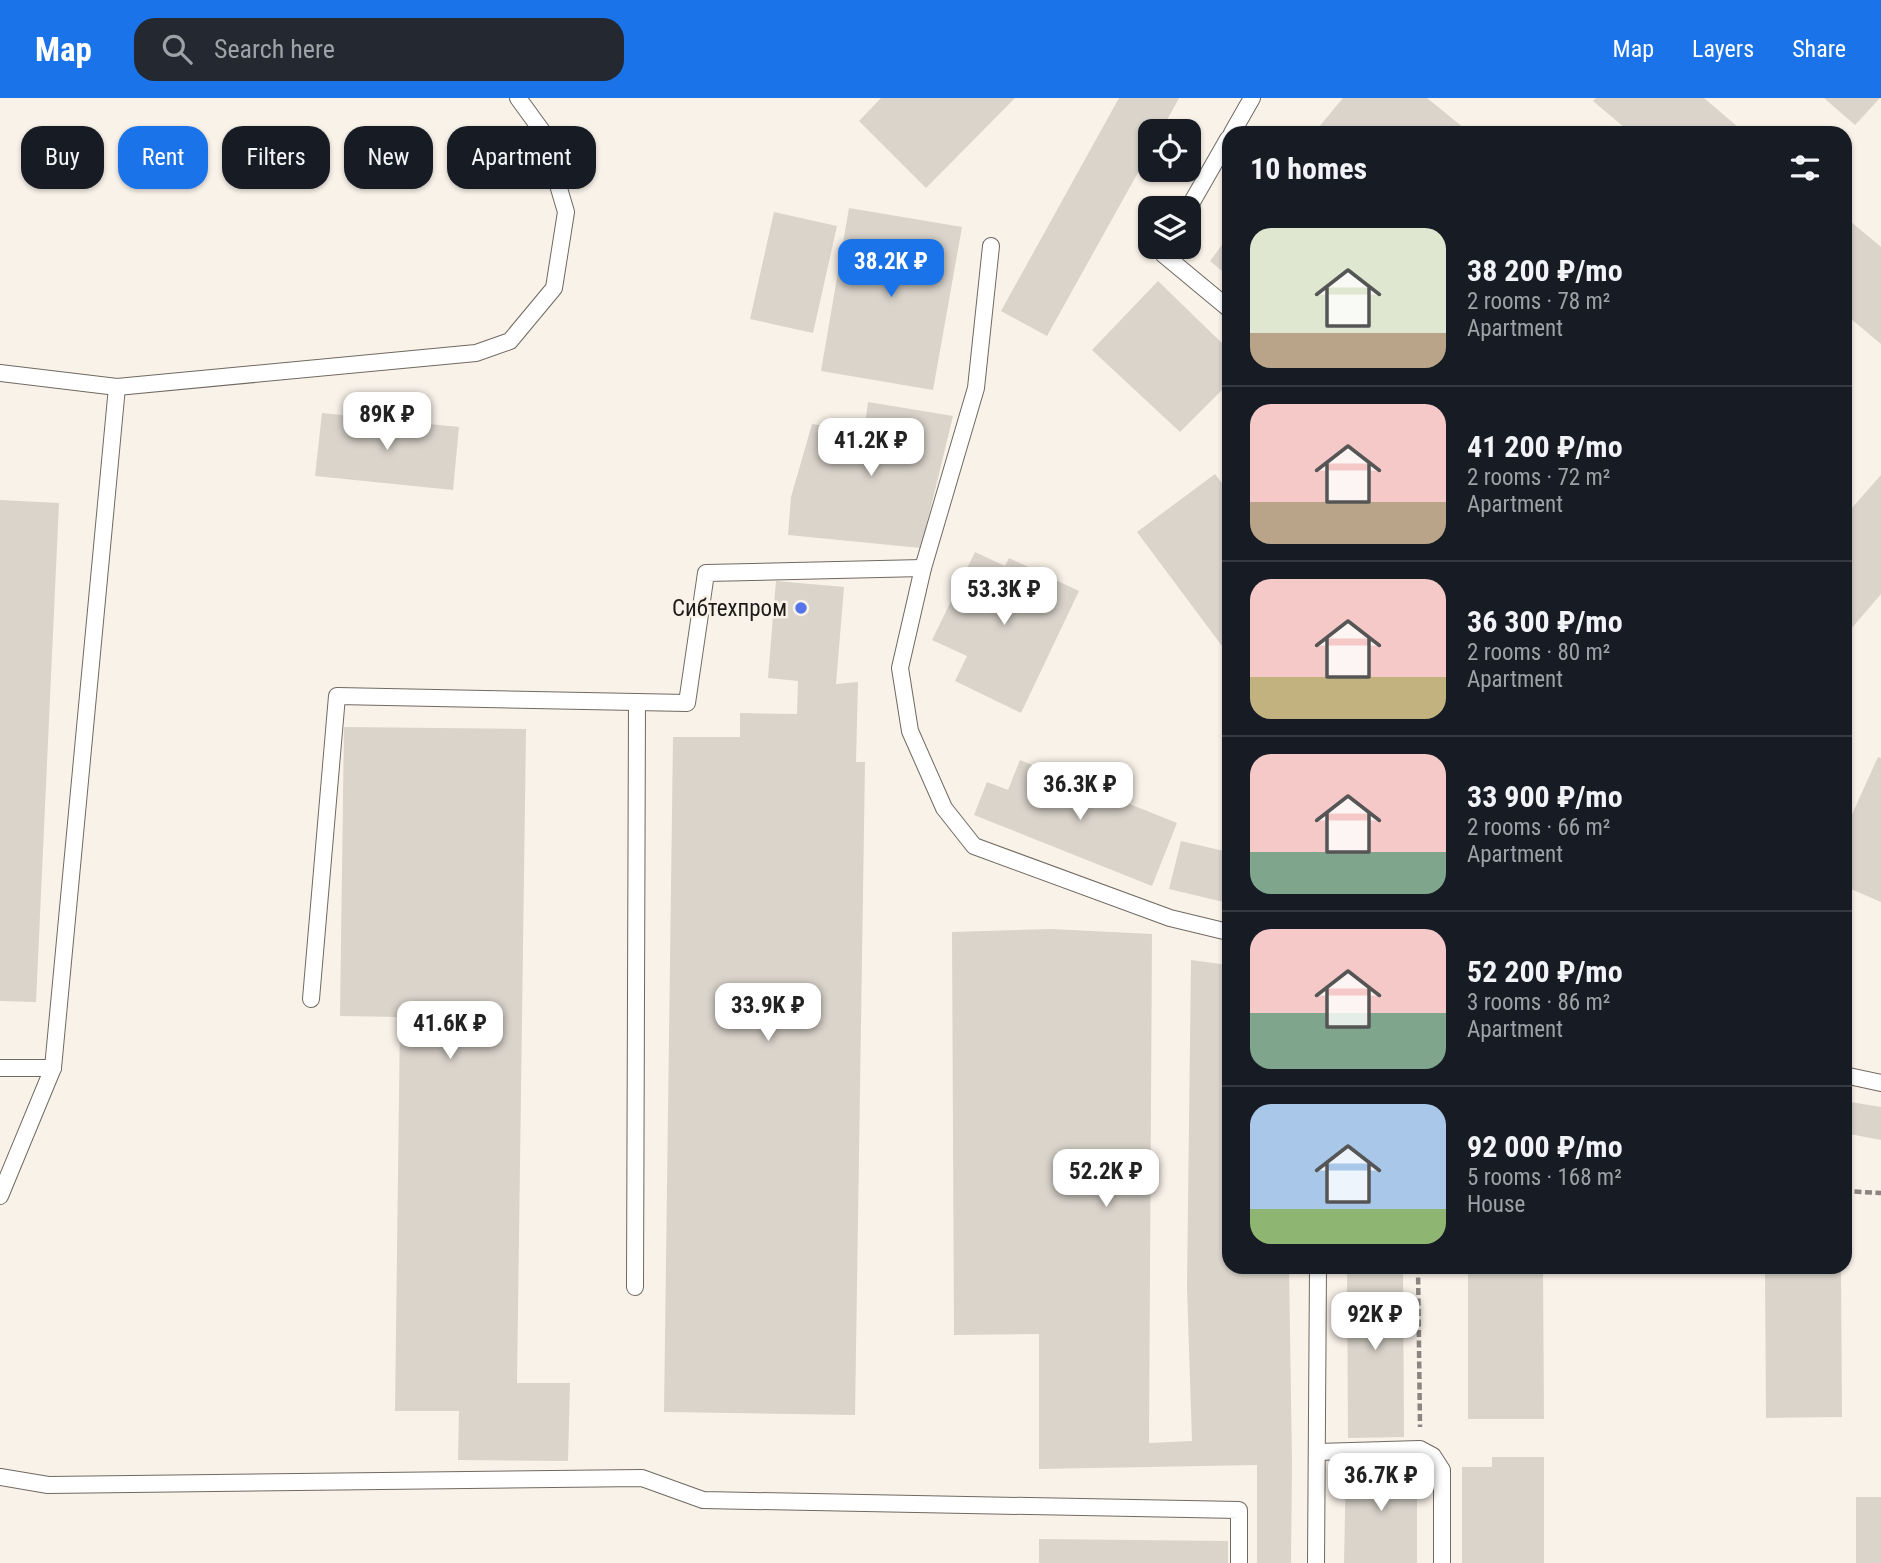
<!DOCTYPE html>
<html lang="en">
<head>
<meta charset="utf-8">
<style>
	body { margin:0; font-family:"Roboto Condensed",sans-serif; background:#242831; color:#f1f3f6; height:100vh; display:flex; flex-direction:column; font-size:26px; white-space:nowrap }
	* { box-sizing:border-box; margin:0 }
	p { font-size:23px; color:#9ea1a6 }
	.icon { flex:none; width:38px; height:38px; fill:none; stroke:currentColor; stroke-width:2; stroke-linecap:round; stroke-linejoin:round }
	.map { position:relative; flex:1; overflow:hidden }
	.side { position:absolute; left:1222px; top:28px; width:630px; height:1148px; display:flex; flex-direction:column; background:#171b24; border-radius:21px; box-shadow:0 2px 5px #0004 }
	.side>* { flex:none }
	.hud { position:absolute; left:21px; top:28px; width:665px; height:63px; display:flex; gap:14px }
	.fabs { position:absolute; left:1138px; top:21px; display:grid; gap:14px }
	.fabs a { display:grid; place-items:center; width:63px; height:63px; border-radius:14px; background:#171b24; box-shadow:0 2px 5px #0004; font-size:35px }
	.price { position:absolute; translate:-50% -60px; padding:0 16px; border-radius:14px; background:#fff; color:#222; font-size:23px; line-height:46px; filter:drop-shadow(0 2px 4px #0008) }
	.price::after { content:''; position:absolute; left:50%; top:42px; width:21px; height:16px; margin-left:-10px; background:inherit; clip-path:polygon(0 0,100% 0,50% 100%) }
	.price.active { background:#1a73e8; color:#fff }
	ul { padding:0; list-style:none }
	li { display:flex; align-items:center; gap:21px; height:175px; padding:0 28px }
	li+li { border-top:2px solid #363941 }
	li span { display:grid; place-items:center; flex:none; width:196px; height:140px; border-radius:21px; color:#555 }
	li>.icon { margin-inline-start:auto }
	span .icon { width:84px; height:84px; fill:#fffc; stroke-width:1 }
	li b { font-size:30px }
	h2 { display:flex; justify-content:space-between; align-items:center; height:84px; padding:0 28px; font-size:30px }
	.chip { padding:0 24px; border-radius:21px; background:#171b24; box-shadow:0 2px 5px #0004; font-size:24px; line-height:63px }
	.chip.active { background:#1a73e8; color:#fff }
	header { display:flex; align-items:center; gap:42px; box-sizing:border-box; height:98px; padding:0 35px; background:#1a73e8; color:#fff }
	header strong { font-size:33px }
	nav { display:flex; gap:38px; margin-inline-start:auto; font-size:24px }
	.search { width:490px; height:63px; background:#242831; display:flex; align-items:center; gap:18px; box-sizing:border-box; padding:0 24px; border-radius:21px; color:#9ea1a6; font-size:26px }
	.map>svg:first-child { display:block }
	.building { fill:#dad4cb }
	.lines { fill:none; stroke-linecap:round; stroke-linejoin:round }
	.lane-casing { stroke:#6f6961; stroke-width:18 }
	.path { stroke:#8a8580; stroke-width:4.5; stroke-dasharray:7 3.5; stroke-linecap:butt }
	.lane { stroke:#fff; stroke-width:16 }
	.poi-dot { fill:#5574e9; stroke:#f9f2e9; stroke-width:2.5 }
	.labels { text-anchor:middle; stroke-width:5; stroke-linejoin:round; paint-order:stroke }
	.poi-label { font-size:23px; fill:#1d1b18; stroke:#f9f2e9; text-anchor:end }
</style>
</head>
<body>
<header>
<strong>Map</strong>
<div class="search"><svg class="icon" aria-label="search" viewBox="0 0 24 24"><circle cx="10" cy="10" r="6"/><path d="M15 15l6 6"/></svg>Search here</div>
<nav><a>Map</a><a>Layers</a><a>Share</a></nav>
</header>
<div class="map">
<svg width="1881" height="1465" viewBox="0 0 1881 1465">
	<rect width="100%" height="100%" fill="#f9f2e9"/>
	<g class="building">
		<polygon points="881,0 1015,0 926,90 859,23"/>
		<polygon points="1119,0 1179,0 1161,33 1150,33 1150,53 1047,238 1001,213"/>
		<polygon points="1343,0 1427,0 1470,35 1314,35"/>
		<polygon points="1596,0 1704,0 1745,35 1631,35 1593,3"/>
		<polygon points="1824,0 1880,0 1855,27"/>
		<polygon points="849,110 962,129 933,292 821,273"/>
		<polygon points="774,114 837,128 813,235 750,221"/>
		<polygon points="1844,118 1881,149 1881,246 1844,215"/>
		<polygon points="1228,139 1228,178 1210,163"/>
		<polygon points="1158,183 1228,251 1228,286 1180,334 1092,252"/>
		<polygon points="868,304 953,318 921,450 788,437 791,399 812,326 864,334"/>
		<polygon points="322,315 459,329 453,392 315,378"/>
		<polygon points="1215,376 1228,393 1228,556 1137,434"/>
		<polygon points="1881,377 1881,496 1844,539 1844,419"/>
		<polygon points="0,402 59,405 36,904 0,903"/>
		<polygon points="975,454 1005,468 1009,460 1079,493 1021,615 955,583 967,558 932,542"/>
		<polygon points="776,483 844,489 836,586 858,584 856,664 865,664 855,1317 664,1314 673,639 740,639 740,615 797,616 798,583 768,580"/>
		<polygon points="344,629 526,631 517,1285 570,1285 568,1363 458,1362 459,1313 395,1313 400,919 340,918"/>
		<polygon points="1878,659 1881,660 1881,804 1844,788 1844,734"/>
		<polygon points="1020,662 1177,725 1152,788 974,717 987,684 1008,692"/>
		<polygon points="1181,743 1228,754 1228,805 1169,791"/>
		<polygon points="1051,831 1152,836 1149,1345 1192,1343 1187,1189 1191,862 1228,867 1228,1169 1289,1169 1292,1364 1291,1465 1257,1465 1257,1367 1039,1371 1039,1236 954,1237 952,834"/>
		<polygon points="1844,1003 1881,1009 1881,1042 1844,1035"/>
		<polygon points="1347,1169 1403,1169 1404,1339 1348,1340"/>
		<polygon points="1468,1169 1543,1169 1544,1321 1468,1321"/>
		<polygon points="1765,1169 1841,1169 1842,1319 1766,1320"/>
		<polygon points="1492,1359 1544,1359 1544,1465 1462,1465 1462,1369 1492,1369"/>
		<polygon points="1417,1364 1417,1465 1344,1465 1346,1366"/>
		<rect x="1856" y="1399" width="25" height="66"/>
		<polygon points="1039,1441 1228,1443 1228,1465 1039,1465"/>
	</g>
	<g class="lines">
		<defs>
			<g id="lane">
				<polyline points="1232,35 1252,0"/>
				<polyline points="1188,111 1228,41"/>
				<polyline points="991,148 976,290 923,470 900,570 910,633 944,710 974,748 1170,820 1228,834"/>
				<polyline points="1167,149 1163,156 1228,210"/>
				<polyline points="0,275 117,289 476,255 510,243 554,190 566,114 542,33 518,0"/>
				<polyline points="311,901 337,598 687,605 706,475 923,470"/>
				<polyline points="0,970 53,970"/>
				<polyline points="1844,977 1881,985"/>
				<polyline points="0,1098 53,970 117,289"/>
				<polyline points="635,1189 637,604"/>
				<polyline points="1317,1354 1420,1351 1433,1358 1442,1372 1442,1465"/>
				<polyline points="0,1379 48,1387 642,1380 703,1402 1239,1412 1239,1465"/>
				<polyline points="1316,1465 1318,1169"/>
			</g>
		</defs>
		<use href="#lane" class="lane-casing"/>
		<g class="path">
			<polyline points="1844,1093 1881,1095"/>
			<polyline points="1418,1169 1420,1329"/>
		</g>
		<use href="#lane" class="lane"/>
	</g>
	<circle class="poi-dot" cx="801" cy="510" r="7"/>
	<g class="labels">
		<g class="poi-label">
			<text x="787" y="518">Сибтехпром</text>
		</g>
	</g>
</svg>
<div class="fabs">
<a><svg class="icon" aria-label="locate" viewBox="0 0 24 24"><circle cx="12" cy="12" r="6"/><path d="M12 2v4M12 18v4M2 12h4M18 12h4"/></svg></a>
<a><svg class="icon" aria-label="layers" viewBox="0 0 24 24"><path d="M12 4l9 5-9 5-9-5zM3 14l9 5 9-5"/></svg></a>
</div>
<b class="price active" style="left:891px;top:201px">38.2K ₽</b>
<b class="price" style="left:387px;top:354px">89K ₽</b>
<b class="price" style="left:871px;top:380px">41.2K ₽</b>
<b class="price" style="left:1004px;top:529px">53.3K ₽</b>
<b class="price" style="left:1080px;top:724px">36.3K ₽</b>
<b class="price" style="left:768px;top:945px">33.9K ₽</b>
<b class="price" style="left:450px;top:963px">41.6K ₽</b>
<b class="price" style="left:1106px;top:1111px">52.2K ₽</b>
<b class="price" style="left:1375px;top:1254px">92K ₽</b>
<b class="price" style="left:1381px;top:1415px">36.7K ₽</b>
<div class="hud">
<a class="chip">Buy</a>
<a class="chip active">Rent</a>
<a class="chip">Filters</a>
<a class="chip">New</a>
<a class="chip">Apartment</a>
</div>
<section class="side">
<h2>10 homes<svg class="icon" aria-label="filters" viewBox="0 0 24 24"><path d="M4 7h16M4 17h16"/><circle cx="9" cy="7" r="2"/><circle cx="15" cy="17" r="2"/></svg></h2>
<ul>
<li><span style="background:linear-gradient(#dfe7d0 75%,#b9a48a 0)"><svg class="icon" aria-label="home" viewBox="0 0 24 24"><path d="M3 11l9-7 9 7M6 9v11h12V9"/></svg></span><div><b>38 200 ₽/mo</b><p>2 rooms · 78 m²</p><p>Apartment</p></div></li>
<li><span style="background:linear-gradient(#f6c9c9 70%,#b9a48a 0)"><svg class="icon" aria-label="home" viewBox="0 0 24 24"><path d="M3 11l9-7 9 7M6 9v11h12V9"/></svg></span><div><b>41 200 ₽/mo</b><p>2 rooms · 72 m²</p><p>Apartment</p></div></li>
<li><span style="background:linear-gradient(#f6c9c9 70%,#c2b280 0)"><svg class="icon" aria-label="home" viewBox="0 0 24 24"><path d="M3 11l9-7 9 7M6 9v11h12V9"/></svg></span><div><b>36 300 ₽/mo</b><p>2 rooms · 80 m²</p><p>Apartment</p></div></li>
<li><span style="background:linear-gradient(#f6c9c9 70%,#7fa58c 0)"><svg class="icon" aria-label="home" viewBox="0 0 24 24"><path d="M3 11l9-7 9 7M6 9v11h12V9"/></svg></span><div><b>33 900 ₽/mo</b><p>2 rooms · 66 m²</p><p>Apartment</p></div></li>
<li><span style="background:linear-gradient(#f6c9c9 60%,#7fa58c 0)"><svg class="icon" aria-label="home" viewBox="0 0 24 24"><path d="M3 11l9-7 9 7M6 9v11h12V9"/></svg></span><div><b>52 200 ₽/mo</b><p>3 rooms · 86 m²</p><p>Apartment</p></div></li>
<li><span style="background:linear-gradient(#a9c7e8 75%,#8fb573 0)"><svg class="icon" aria-label="home" viewBox="0 0 24 24"><path d="M3 11l9-7 9 7M6 9v11h12V9"/></svg></span><div><b>92 000 ₽/mo</b><p>5 rooms · 168 m²</p><p>House</p></div></li>
</ul>
</section>
</div>
</body>
</html>
